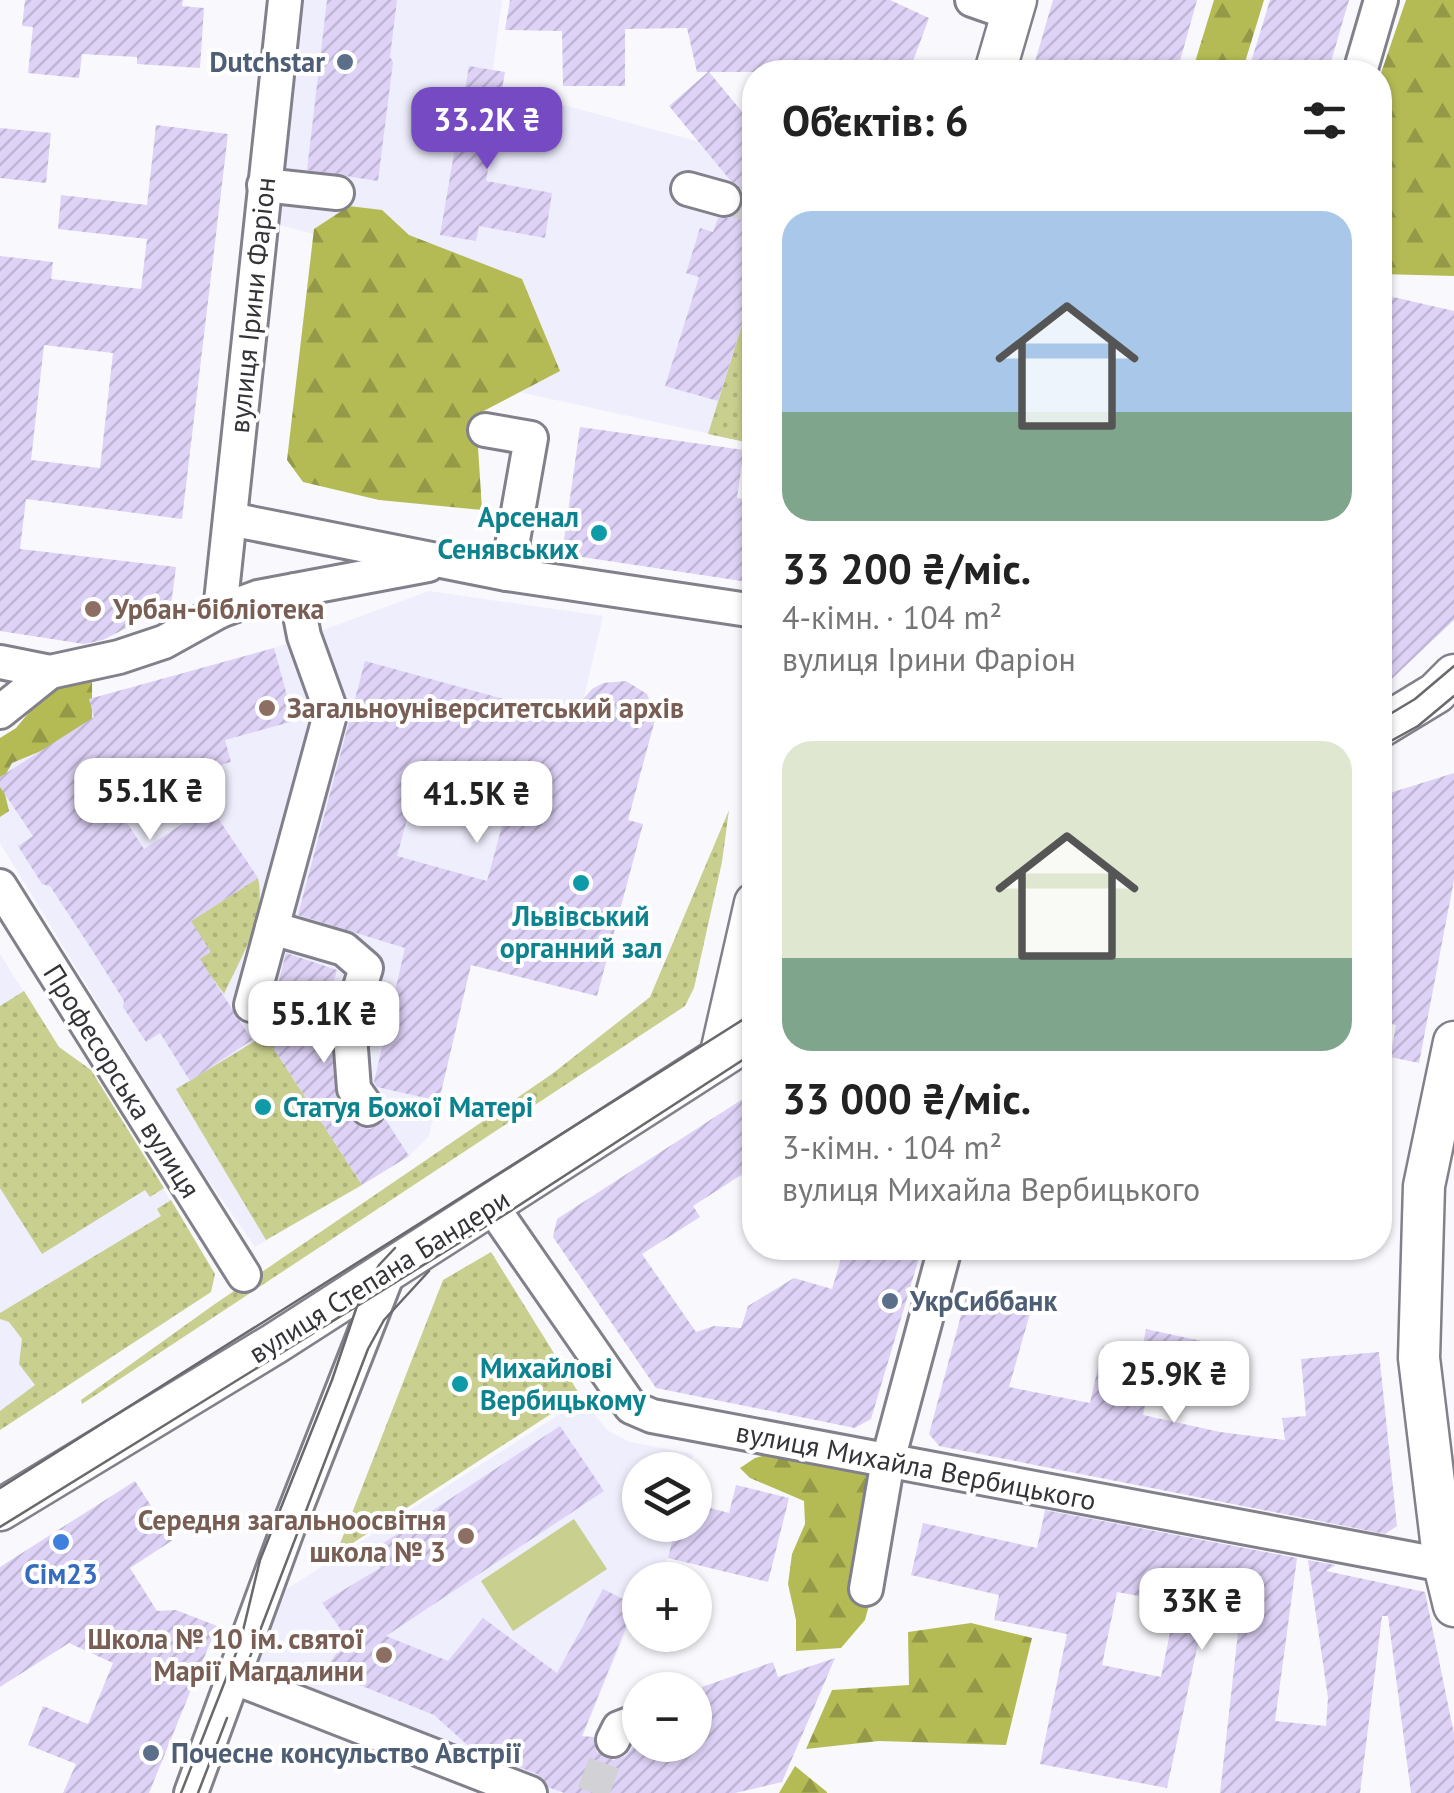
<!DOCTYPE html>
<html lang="uk">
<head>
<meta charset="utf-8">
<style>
	body { margin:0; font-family:"PT Sans",sans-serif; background:#f6f6f6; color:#222; height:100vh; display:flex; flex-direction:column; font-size:38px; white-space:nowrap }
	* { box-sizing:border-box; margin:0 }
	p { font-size:32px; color:#767676 }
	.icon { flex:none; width:55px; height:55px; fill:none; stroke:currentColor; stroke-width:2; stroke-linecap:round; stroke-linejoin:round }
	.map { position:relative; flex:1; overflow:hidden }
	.details { position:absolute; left:742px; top:60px; width:650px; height:1200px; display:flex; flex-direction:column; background:#fff; border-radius:40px; box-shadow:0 2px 8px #0004 }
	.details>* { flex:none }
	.controls { position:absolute; left:622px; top:1452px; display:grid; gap:20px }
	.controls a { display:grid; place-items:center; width:90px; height:90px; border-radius:50%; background:#fff; box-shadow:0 2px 8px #0004; font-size:50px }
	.price { position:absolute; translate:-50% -85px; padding:0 22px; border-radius:20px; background:#fff; color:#222; font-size:32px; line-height:65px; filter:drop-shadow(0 2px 5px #0008) }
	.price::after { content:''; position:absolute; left:50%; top:60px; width:30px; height:22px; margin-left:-15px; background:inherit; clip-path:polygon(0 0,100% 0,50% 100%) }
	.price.current { background:#764ac3; color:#fff }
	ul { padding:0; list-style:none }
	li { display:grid; align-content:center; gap:20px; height:530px; padding:0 40px }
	li span { display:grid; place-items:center; height:310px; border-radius:30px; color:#555 }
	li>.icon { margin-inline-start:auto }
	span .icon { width:180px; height:180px; fill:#fffc; stroke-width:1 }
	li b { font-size:42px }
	h2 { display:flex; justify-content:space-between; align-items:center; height:120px; padding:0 40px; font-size:42px }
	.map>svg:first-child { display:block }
	.built { fill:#efeefd }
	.grass { fill:url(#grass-dots) }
	.forest { fill:url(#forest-firs) }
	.garden { fill:#c9cf8e }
	.building { fill:url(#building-hatch); fill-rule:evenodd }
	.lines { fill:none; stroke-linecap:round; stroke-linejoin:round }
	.minor-tunnel { stroke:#d2d2d6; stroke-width:32; stroke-dasharray:32 16; stroke-linecap:butt }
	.minor-casing { stroke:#82818b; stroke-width:38 }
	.major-casing { stroke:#82818b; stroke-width:45 }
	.minor { stroke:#fff; stroke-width:32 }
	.major { stroke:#fff; stroke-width:40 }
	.tram { stroke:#69696d; stroke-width:2.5 }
	.service-dot { fill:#5c6f8a; stroke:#fff; stroke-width:4 }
	.culture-dot { fill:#0f9aa8; stroke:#fff; stroke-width:4 }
	.education-dot { fill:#8d6e63; stroke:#fff; stroke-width:4 }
	.shop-dot { fill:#3f7fe0; stroke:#fff; stroke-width:4 }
	.labels { text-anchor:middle; stroke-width:8; stroke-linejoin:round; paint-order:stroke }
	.service-label { font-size:28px; font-weight:bold; fill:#4e5e75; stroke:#fff; text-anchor:start }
	.street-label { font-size:28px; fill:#343438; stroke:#fff }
	.culture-label { font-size:28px; font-weight:bold; fill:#0d838f; stroke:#fff; text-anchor:start }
	.education-label { font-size:28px; font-weight:bold; fill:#785e54; stroke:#fff; text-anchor:start }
	.shop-label { font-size:28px; font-weight:bold; fill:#366cbe; stroke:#fff }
</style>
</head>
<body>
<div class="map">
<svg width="1454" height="1793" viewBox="0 0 1454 1793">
	<defs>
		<pattern id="grass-dots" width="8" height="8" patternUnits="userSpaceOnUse" patternTransform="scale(2.5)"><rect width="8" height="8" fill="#c9cf8e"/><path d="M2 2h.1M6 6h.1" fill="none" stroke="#adb27b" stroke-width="1.8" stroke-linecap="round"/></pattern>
		<pattern id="forest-firs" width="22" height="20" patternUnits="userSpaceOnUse" patternTransform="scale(2.5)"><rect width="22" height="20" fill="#b4bb55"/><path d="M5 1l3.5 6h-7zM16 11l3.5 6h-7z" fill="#939947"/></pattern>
		<pattern id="building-hatch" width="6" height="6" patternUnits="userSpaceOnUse" patternTransform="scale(2.5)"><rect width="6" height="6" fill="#ded2f6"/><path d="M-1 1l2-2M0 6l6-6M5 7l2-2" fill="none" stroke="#bfb5d4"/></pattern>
	</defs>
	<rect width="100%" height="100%" fill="#f9f9fd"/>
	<g class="built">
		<polygon points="298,0 502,0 491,85 755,157 755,444 469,381 455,271 275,224"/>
		<polygon points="429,591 603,616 584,698 495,971 470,965 429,1136 409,1156 255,1247 190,1154 0,843 0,759 89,699 274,648"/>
		<polygon points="0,954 59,1047 91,1070 215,1274 211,1292 0,1430"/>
		<polygon points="583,1399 607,1430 630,1442 693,1454 689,1470 640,1470 640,1525 676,1525 668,1558 652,1580 640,1580 640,1598 559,1793 541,1793 262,1676 253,1663 279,1594"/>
	</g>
	<g class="grass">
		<polygon points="755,283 755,444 708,434"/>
		<polygon points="729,810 722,862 694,988 685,1006 82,1404 81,1400 212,1306 552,1074 650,997"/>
		<path d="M258 878C267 918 240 958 224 994L214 980 196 991 183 970 191 921Z"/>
		<polygon points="24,991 59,1047 91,1070 164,1188 150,1197 145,1190 42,1254 0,1188 0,1006"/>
		<polygon points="265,1035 362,1185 266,1240 176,1089"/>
		<polygon points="171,1200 215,1274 211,1292 0,1430 0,1411 35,1385 19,1364 22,1339 9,1322 0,1319 0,1313 161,1216 157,1209"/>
		<polygon points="491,1252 580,1395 336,1554 443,1280"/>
	</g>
	<g class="forest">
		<polygon points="1214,0 1264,0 1242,72 1192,72"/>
		<polygon points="1406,0 1454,0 1454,276 1380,274 1380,76"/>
		<polygon points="349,206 382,210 409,235 522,279 560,371 476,415 482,510 379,500 303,482 287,460 314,229"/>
		<polygon points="84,671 92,675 92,730 12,763 2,781 9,811 0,817 0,738 16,728 41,698"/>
		<polygon points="770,1454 870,1472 881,1560 865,1620 841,1648 796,1651 796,1620 788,1584 792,1554 805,1524 804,1501 750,1478 740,1468 755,1458"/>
		<polygon points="971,1623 1032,1638 1006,1745 879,1741 806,1749 832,1690 909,1685 908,1632"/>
		<polygon points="795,1766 827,1792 827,1793 779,1793"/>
	</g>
	<polygon class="garden" points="574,1519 607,1569 513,1631 481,1581"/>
	<g class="building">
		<polygon points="25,0 183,0 182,6 204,8 200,68 137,64 137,57 82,54 79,78 28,73 33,27 22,26"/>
		<polygon points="327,0 397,0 390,57 393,62 378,181 307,170"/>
		<polygon points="510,0 890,0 929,18 909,72 709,72 749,120 755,120 755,283 718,401 665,386 699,277 686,273 700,228 713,232 718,218 728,218 737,214 743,203 739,186 730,180 669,106 708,72 697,72 687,28 625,29 625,86 563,86 562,31 505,30"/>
		<polygon points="1053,0 1197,0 1177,72 1032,72"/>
		<polygon points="1270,0 1349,0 1328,72 1248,72"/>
		<polygon points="469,66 505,72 486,181 552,193 545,238 479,226 476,241 440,235"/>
		<path d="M156 125 228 134 182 519 26 499 20 549 176 567 171 605 103 640 84 644 0 631V256L53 262 51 279 141 289 147 239 58 229 61 195 147 205ZM44 345 113 353 100 468 31 460Z"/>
		<polygon points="0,128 51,133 46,183 0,178"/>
		<polygon points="1380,294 1454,311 1454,620 1380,690"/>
		<polygon points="580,427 744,450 737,498 755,501 755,583 562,554"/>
		<polygon points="274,648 294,721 225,740 231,762 109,795 144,849 210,806 258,878 191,921 211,952 200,959 252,1040 190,1081 160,1033 146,1042 123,1007 124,1001 94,953 50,886 42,884 18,846 33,836 0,787 0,777 94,717 89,699"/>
		<path d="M365 661 577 719 584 698 592 689 603 683 626 681 647 694 656 716 628 820 643 824 597 996 471 965 439 1101 377 1087 374 1082 405 948 298 915ZM421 768 511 793 487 881 397 856Z"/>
		<polygon points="1454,773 1454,880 1419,1063 1390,1057 1396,1025 1380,1022 1380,914 1390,860 1380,864 1380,796"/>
		<polygon points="286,953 337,970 322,1023 330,1030 337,1100 360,1127 371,1129 385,1119 409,1156 362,1185 265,1035"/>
		<polygon points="755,1091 755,1166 693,1206 700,1217 642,1254 696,1332 714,1326 741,1328 748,1306 794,1278 832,1289 844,1248 922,1248 871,1419 855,1428 656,1388 553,1237 557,1219"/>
		<polygon points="967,1293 1031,1310 1009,1387 1090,1403 1103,1346 1141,1355 1146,1329 1224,1346 1218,1374 1155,1360 1143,1415 1220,1432 1285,1440 1282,1418 1306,1416 1301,1359 1379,1352 1397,1526 1385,1534 939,1446 929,1434"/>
		<polygon points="560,1426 604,1491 386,1636 448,1661 483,1618 557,1673 603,1589 635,1605 582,1736 594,1737 597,1752 613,1760 625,1756 638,1742 640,1745 695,1745 695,1715 706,1711 702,1687 773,1662 778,1677 835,1658 782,1782 735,1793 564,1793 548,1787 537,1774 472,1749 434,1715 325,1671 339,1649 340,1628 322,1603 380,1568 370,1552"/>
		<polygon points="135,1481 173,1540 130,1568 157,1611 176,1610 217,1626 149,1793 63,1793 76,1764 28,1745 43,1706 88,1724 113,1663 69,1643 0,1687 0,1567"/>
		<polygon points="736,1485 789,1498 768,1582 668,1558 676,1525 695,1525 695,1504 729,1513"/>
		<path d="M1045 1510 1297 1558 1275 1721 1326 1726 1328 1698 1308 1560 1336 1565 1326 1571 1425 1592 1454 1734V1793H1411L1388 1616H1382L1360 1793H1220L1243 1588 1211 1583 1167 1788 1040 1764 1067 1634 994 1620 999 1595 911 1575 923 1523 1037 1548ZM1117 1592 1176 1603 1161 1677 1102 1665Z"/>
	</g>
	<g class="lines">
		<g class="minor-tunnel">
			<polyline points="724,199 755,207"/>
			<polyline points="593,1793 613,1740"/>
		</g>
		<defs>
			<g id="minor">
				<polyline points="972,0 1012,14"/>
				<polyline points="1360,72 1381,0"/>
				<polyline points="264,185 337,193"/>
				<polyline points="688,189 724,199"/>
				<polyline points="485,430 531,438 507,574"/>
				<polyline points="230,519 507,574 755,611"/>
				<polyline points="220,611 285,0"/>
				<polyline points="0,662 50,672 119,657 164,642 220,611 258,597 428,565"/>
				<polyline points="0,712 50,672"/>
				<polyline points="0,886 244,1275"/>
				<polyline points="272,928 344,949 366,968 349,1022 354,1089 368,1109"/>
				<polyline points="251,1005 331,711 304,636 295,590"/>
				<polyline points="491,1205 631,1407 652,1416 1444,1565"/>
				<polyline points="866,1589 888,1460 945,1248"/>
				<polyline points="235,1678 530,1793"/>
				<polyline points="613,1740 619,1728 640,1720"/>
				<polyline points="191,1793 287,1531 389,1271"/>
			</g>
			<g id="major">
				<polyline points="995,72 1016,0"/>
				<polyline points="1380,727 1436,693 1454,675"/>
				<polyline points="1454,1042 1424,1186 1419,1358 1444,1565 1454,1606"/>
				<polyline points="720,1057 755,903"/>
				<polyline points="0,1510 274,1344 755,1035"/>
			</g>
		</defs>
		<use href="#minor" class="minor-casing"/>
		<use href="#major" class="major-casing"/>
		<use href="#minor" class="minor"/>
		<use href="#major" class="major"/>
		<g class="tram">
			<polyline points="1380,720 1415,699 1454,666"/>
			<polyline points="1380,747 1418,726 1454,696"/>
			<polyline points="0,1488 755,1012"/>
			<polyline points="0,1527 501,1217 755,1052"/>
			<polyline points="248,1662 368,1349 384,1320 429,1271"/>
			<polyline points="181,1793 240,1643 260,1560 332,1380 357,1306 379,1265 395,1248"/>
			<polyline points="198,1793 227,1718"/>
		</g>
	</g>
	<g class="service-dot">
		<circle cx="345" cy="62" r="10"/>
		<circle cx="890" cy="1301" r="10"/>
		<circle cx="151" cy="1753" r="10"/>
	</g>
	<g class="culture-dot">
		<circle cx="599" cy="533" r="10"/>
		<circle cx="581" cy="883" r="10"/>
		<circle cx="263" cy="1107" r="10"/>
		<circle cx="460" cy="1384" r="10"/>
	</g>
	<g class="education-dot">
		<circle cx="93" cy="609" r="10"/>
		<circle cx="267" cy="708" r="10"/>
		<circle cx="466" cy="1536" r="10"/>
		<circle cx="384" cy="1655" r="10"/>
	</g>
	<circle class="shop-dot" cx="61" cy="1542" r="10"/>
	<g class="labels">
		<g class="service-label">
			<text x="325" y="72" text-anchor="end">Dutchstar</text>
			<text x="910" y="1311">УкрСиббанк</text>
			<text x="171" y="1763">Почесне консульство Австрії</text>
		</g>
		<g class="street-label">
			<text transform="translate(252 305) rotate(-84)" y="10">вулиця Ірини Фаріон</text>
			<text transform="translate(122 1081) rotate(58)" y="10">Професорська вулиця</text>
			<text transform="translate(379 1276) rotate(-32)" y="10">вулиця Степана Бандери</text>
			<text transform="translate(916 1466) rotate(11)" y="10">вулиця Михайла Вербицького</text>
		</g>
		<g class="culture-label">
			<text x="579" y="527" text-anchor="end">Арсенал<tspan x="579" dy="32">Сенявських</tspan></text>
			<text x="581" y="926" text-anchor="middle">Львівський<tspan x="581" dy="32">органний зал</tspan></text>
			<text x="283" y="1117">Статуя Божої Матері</text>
			<text x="480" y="1378">Михайлові<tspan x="480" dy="32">Вербицькому</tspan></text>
		</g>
		<g class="education-label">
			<text x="113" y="619">Урбан-бібліотека</text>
			<text x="287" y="718">Загальноуніверситетський архів</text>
			<text x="446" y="1530" text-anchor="end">Середня загальноосвітня<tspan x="446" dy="32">школа № 3</tspan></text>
			<text x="364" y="1649" text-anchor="end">Школа № 10 ім. святої<tspan x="364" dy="32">Марії Магдалини</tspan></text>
		</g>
		<g class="shop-label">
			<text x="61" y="1584">Сім23</text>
		</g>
	</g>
</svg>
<div class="controls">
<a><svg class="icon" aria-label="layers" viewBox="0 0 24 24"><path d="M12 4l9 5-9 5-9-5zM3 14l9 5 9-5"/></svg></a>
<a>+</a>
<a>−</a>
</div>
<b class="price current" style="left:487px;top:172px">33.2K ₴</b>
<b class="price" style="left:150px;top:843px">55.1K ₴</b>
<b class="price" style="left:477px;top:846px">41.5K ₴</b>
<b class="price" style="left:324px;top:1066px">55.1K ₴</b>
<b class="price" style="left:1174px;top:1426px">25.9K ₴</b>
<b class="price" style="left:1202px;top:1653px">33K ₴</b>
<section class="details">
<h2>Об’єктів: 6<svg class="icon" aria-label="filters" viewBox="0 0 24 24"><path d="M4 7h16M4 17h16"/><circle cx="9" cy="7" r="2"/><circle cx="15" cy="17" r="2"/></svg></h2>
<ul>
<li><span style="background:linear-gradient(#a9c7e8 65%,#7fa58c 0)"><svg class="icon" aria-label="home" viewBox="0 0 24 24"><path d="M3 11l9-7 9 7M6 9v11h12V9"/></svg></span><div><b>33 200 ₴/міс.</b><p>4-кімн. · 104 m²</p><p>вулиця Ірини Фаріон</p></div></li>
<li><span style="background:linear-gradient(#dfe7d0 70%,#7fa58c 0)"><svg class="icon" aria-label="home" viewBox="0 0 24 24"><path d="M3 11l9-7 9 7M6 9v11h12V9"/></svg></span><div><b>33 000 ₴/міс.</b><p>3-кімн. · 104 m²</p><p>вулиця Михайла Вербицького</p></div></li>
</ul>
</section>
</div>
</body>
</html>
